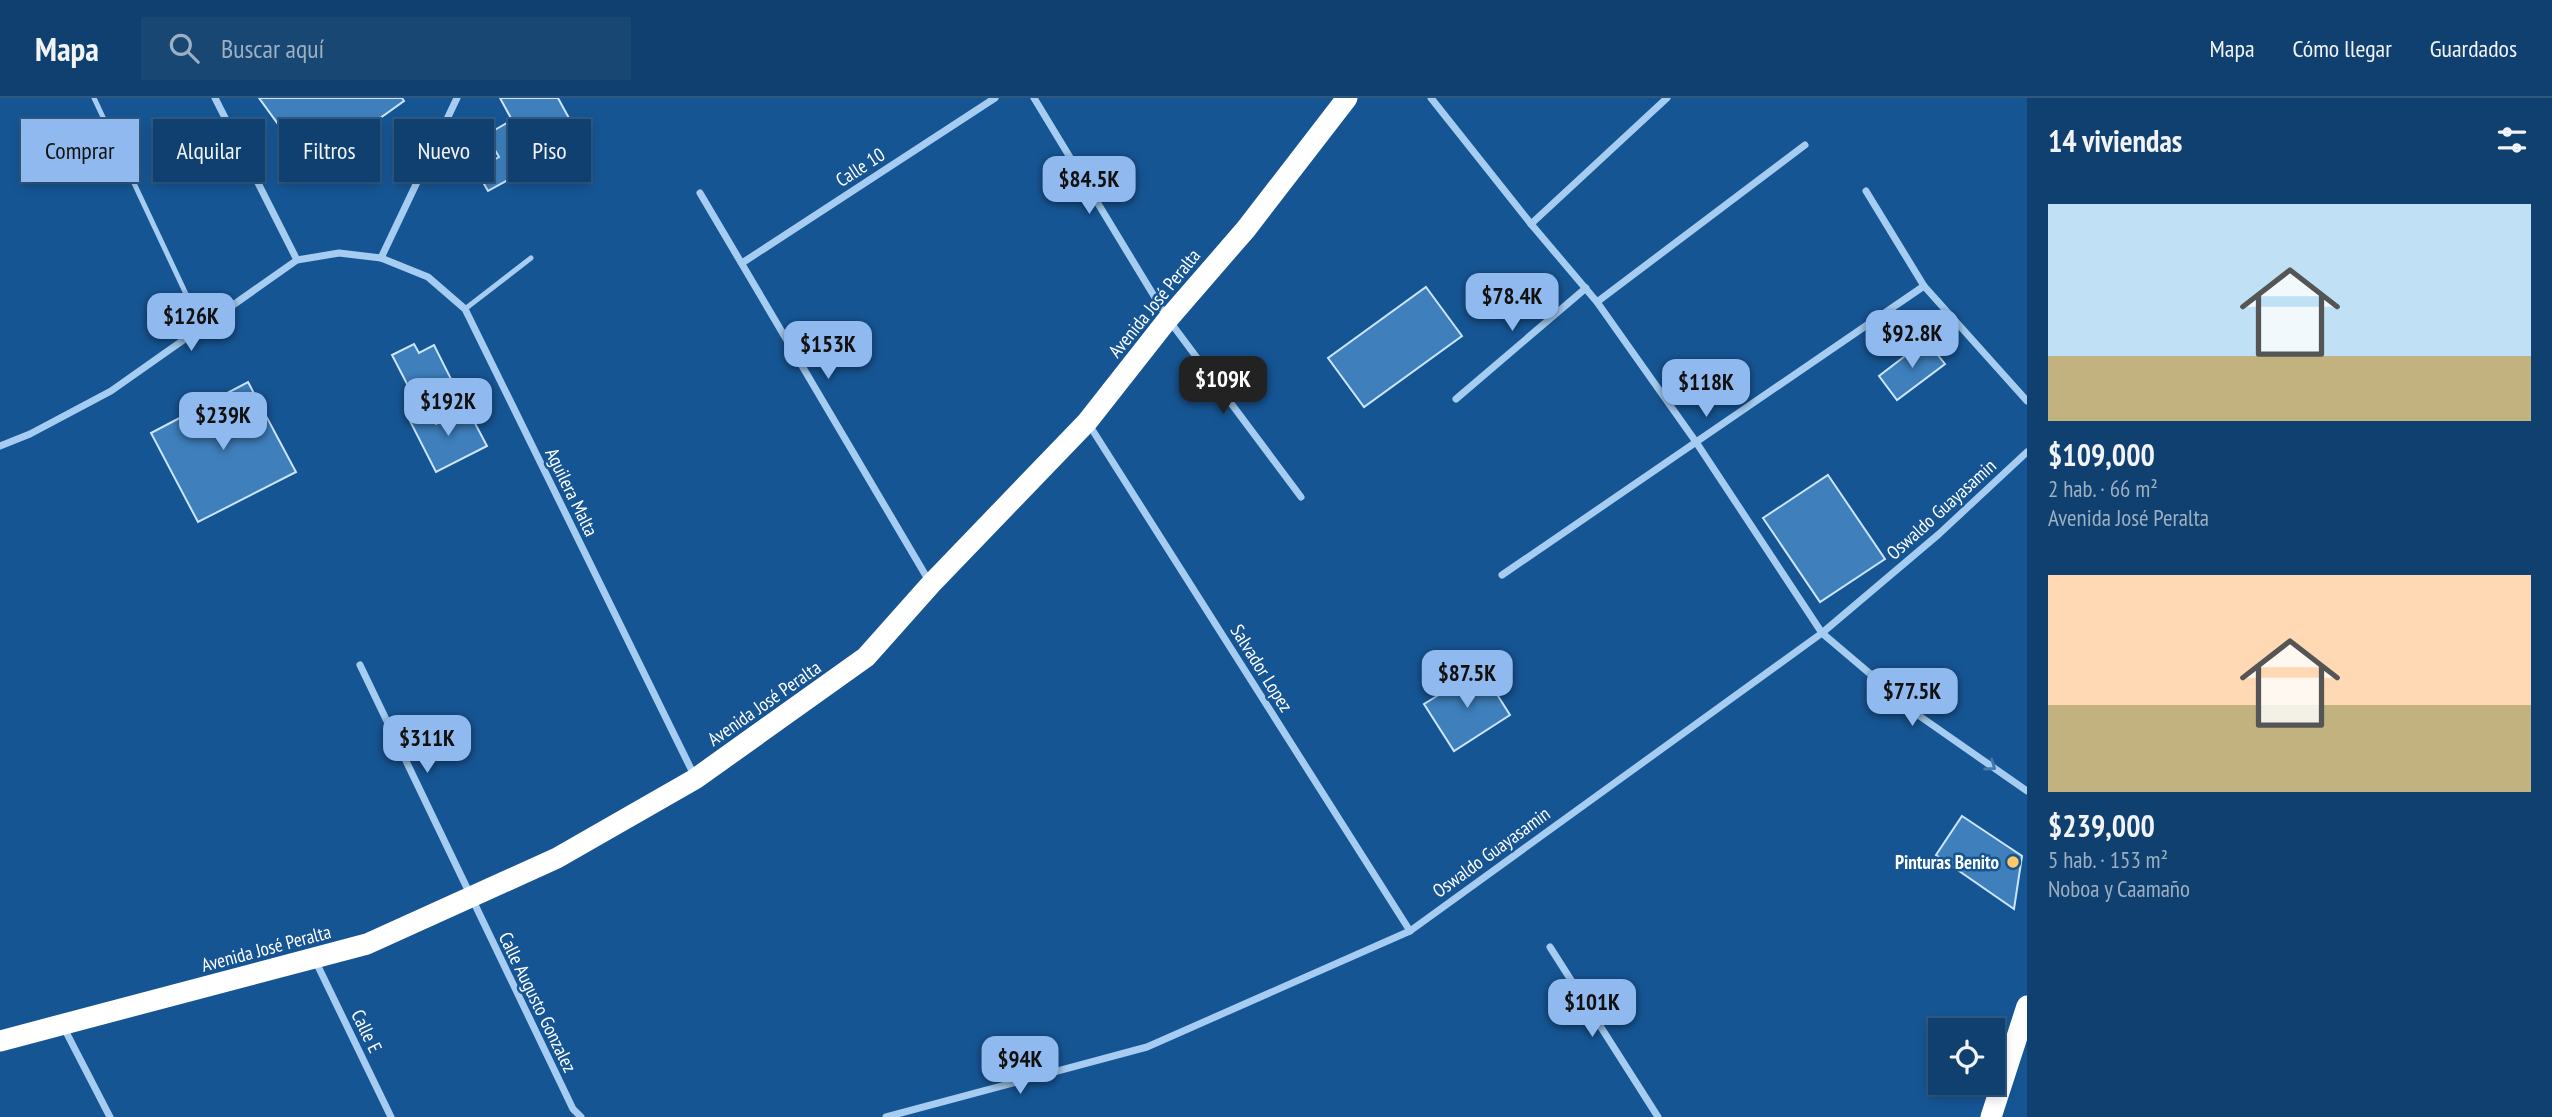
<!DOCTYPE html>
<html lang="es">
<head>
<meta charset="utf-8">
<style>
	body { margin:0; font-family:"PT Sans Narrow",sans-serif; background:#194774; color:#f1f3f6; height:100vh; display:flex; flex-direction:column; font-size:26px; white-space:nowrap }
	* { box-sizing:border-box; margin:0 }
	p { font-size:23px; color:#9cafc3 }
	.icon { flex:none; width:38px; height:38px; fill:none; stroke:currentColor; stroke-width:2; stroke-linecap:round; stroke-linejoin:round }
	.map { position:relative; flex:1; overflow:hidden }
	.drawer { display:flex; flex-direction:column; background:#10406f; width:525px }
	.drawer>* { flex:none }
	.guide { position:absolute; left:21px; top:21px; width:665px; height:63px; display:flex; gap:14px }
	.buttons { position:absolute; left:1928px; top:920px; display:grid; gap:14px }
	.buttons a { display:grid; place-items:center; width:77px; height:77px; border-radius:0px; background:#10406f; box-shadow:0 4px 10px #0003,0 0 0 2px #305982; font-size:35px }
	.price { position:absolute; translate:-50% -60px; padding:0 16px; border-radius:14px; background:#90b9f0; color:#111; font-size:23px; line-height:46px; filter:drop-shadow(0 2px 4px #0008) }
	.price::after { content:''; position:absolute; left:50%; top:42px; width:21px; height:16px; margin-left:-10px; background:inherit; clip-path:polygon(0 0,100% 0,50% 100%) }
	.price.selected { background:#222; color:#fff }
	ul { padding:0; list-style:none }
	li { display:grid; align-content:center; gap:14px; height:371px; padding:0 21px }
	li span { display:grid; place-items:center; height:217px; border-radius:0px; color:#555 }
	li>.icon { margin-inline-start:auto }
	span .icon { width:126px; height:126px; fill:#fffc; stroke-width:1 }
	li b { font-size:30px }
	h2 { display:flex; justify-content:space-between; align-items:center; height:84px; padding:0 21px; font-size:30px }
	.pill { padding:0 24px; border-radius:0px; background:#10406f; box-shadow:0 4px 10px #0003,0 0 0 2px #305982; font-size:24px; line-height:63px }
	.pill.selected { background:#90b9f0; color:#111 }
	header { display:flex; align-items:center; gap:42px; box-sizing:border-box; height:98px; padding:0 35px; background:#10406f; border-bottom:2px solid #305982 }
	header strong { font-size:33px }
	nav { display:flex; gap:38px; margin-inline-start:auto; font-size:24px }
	.search { width:490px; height:63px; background:#194774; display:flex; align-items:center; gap:18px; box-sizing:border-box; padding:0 24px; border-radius:0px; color:#9cafc3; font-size:26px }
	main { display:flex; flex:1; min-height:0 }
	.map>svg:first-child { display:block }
	.building { fill:#3e7fbc; stroke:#cde5fc; stroke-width:2 }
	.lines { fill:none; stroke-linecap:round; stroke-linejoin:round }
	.lane { stroke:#a6cdf1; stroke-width:5 }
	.street { stroke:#a6cdf1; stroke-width:7 }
	.highway { stroke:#fff; stroke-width:21 }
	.oneway { stroke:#4179b0 }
	.poi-dot { fill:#ffc966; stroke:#165594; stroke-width:2.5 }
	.labels { text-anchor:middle; stroke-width:5; stroke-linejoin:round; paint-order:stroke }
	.street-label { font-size:19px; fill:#fff; stroke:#165594 }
	.poi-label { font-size:19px; font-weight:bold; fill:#fff; stroke:#165594; text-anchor:end }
</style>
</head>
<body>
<header>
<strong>Mapa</strong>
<div class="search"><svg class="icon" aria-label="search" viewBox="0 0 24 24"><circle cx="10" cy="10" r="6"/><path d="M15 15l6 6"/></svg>Buscar aquí</div>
<nav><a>Mapa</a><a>Cómo llegar</a><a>Guardados</a></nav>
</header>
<main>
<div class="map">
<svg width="2027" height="1019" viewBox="0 0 2027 1019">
	<rect width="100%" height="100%" fill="#165594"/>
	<g class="building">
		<polygon points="259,0 402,0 404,3 310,70"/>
		<polygon points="500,0 558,0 581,42 488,93 476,72 499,59 486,37 512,22"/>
		<polygon points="1426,189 1462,238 1364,309 1328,260"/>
		<polygon points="1926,242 1945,266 1897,302 1879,278"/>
		<polygon points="414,246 419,255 434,247 457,293 420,311 392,257"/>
		<polygon points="248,284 296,374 198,424 151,335"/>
		<polygon points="467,310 487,348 436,374 410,323 429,314 436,326"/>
		<polygon points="1828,377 1885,461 1820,504 1763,420"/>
		<polygon points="1481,571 1510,617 1454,653 1424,606"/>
		<polygon points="1962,718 2022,758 2014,811 1936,757"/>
	</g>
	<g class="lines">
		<g class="lane">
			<polyline points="94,0 202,230"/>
			<polyline points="465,211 531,160"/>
		</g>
		<g class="street">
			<polyline points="215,0 297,162"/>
			<polyline points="1034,0 1168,221 1301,399"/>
			<polyline points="1431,0 1531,126 1597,204 1696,344 1822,535 1921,619 2027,693"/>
			<polyline points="1866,93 1924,188 2027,303"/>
			<polyline points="700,95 929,483"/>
			<polyline points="1531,126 1667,0"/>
			<polyline points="381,160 457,0"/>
			<polyline points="742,165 995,0"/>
			<polyline points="1597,204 1805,47"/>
			<polyline points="1456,301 1586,190"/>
			<polyline points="1088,325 1410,833"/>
			<polyline points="0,348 30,336 111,293 297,162 339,155 381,160 428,179 465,211 694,677"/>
			<polyline points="1502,477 1924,188"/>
			<polyline points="360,567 573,1011 581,1019"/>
			<polyline points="1550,849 1658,1019"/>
			<polyline points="315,862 391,1019"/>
			<polyline points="64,930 110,1019"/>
			<polyline points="886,1019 1147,949 1410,833 1822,535 1939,436 2027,354"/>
		</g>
		<g class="highway">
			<polyline points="0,943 367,846 557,760 695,681 866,559 931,486 1087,324 1168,221 1246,131 1347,0"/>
			<polyline points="1991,1019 2027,908"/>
		</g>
	</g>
	<defs><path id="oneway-chevron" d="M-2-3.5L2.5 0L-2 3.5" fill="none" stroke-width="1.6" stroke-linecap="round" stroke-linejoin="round" transform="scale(1.75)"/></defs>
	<use class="oneway" href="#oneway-chevron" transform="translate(1991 668) rotate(35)"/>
	<circle class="poi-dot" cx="2013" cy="764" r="7"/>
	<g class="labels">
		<g class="street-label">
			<text transform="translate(860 69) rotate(-33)" y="7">Calle 10</text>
			<text transform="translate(1154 205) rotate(-51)" y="7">Avenida José Peralta</text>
			<text transform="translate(572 394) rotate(64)" y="7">Aguilera Malta</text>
			<text transform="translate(1941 411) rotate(-42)" y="7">Oswaldo Guayasamin</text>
			<text transform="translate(1262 570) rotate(58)" y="7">Salvador Lopez</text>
			<text transform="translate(764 605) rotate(-35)" y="7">Avenida José Peralta</text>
			<text transform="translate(1491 754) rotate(-36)" y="7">Oswaldo Guayasamin</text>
			<text transform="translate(266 850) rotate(-15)" y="7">Avenida José Peralta</text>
			<text transform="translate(538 904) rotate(64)" y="7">Calle Augusto Gonzalez</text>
			<text transform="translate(367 933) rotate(64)" y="7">Calle E</text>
		</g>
		<g class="poi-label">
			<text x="1999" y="771">Pinturas Benito</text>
		</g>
	</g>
</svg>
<div class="buttons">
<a><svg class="icon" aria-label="locate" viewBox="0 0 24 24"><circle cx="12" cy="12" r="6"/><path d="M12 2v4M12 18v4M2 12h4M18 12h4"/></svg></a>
</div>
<b class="price" style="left:1089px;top:118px">$84.5K</b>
<b class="price" style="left:1512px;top:235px">$78.4K</b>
<b class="price" style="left:191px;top:255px">$126K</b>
<b class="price" style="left:1912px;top:272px">$92.8K</b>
<b class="price" style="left:828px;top:283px">$153K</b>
<b class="price selected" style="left:1223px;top:318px">$109K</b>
<b class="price" style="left:1706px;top:321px">$118K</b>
<b class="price" style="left:448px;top:340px">$192K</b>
<b class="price" style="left:223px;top:354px">$239K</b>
<b class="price" style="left:1467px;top:612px">$87.5K</b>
<b class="price" style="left:1912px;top:630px">$77.5K</b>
<b class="price" style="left:427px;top:677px">$311K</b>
<b class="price" style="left:1592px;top:941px">$101K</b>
<b class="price" style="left:1020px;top:998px">$94K</b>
<div class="guide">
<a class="pill selected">Comprar</a>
<a class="pill">Alquilar</a>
<a class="pill">Filtros</a>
<a class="pill">Nuevo</a>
<a class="pill">Piso</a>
</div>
</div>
<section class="drawer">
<h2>14 viviendas<svg class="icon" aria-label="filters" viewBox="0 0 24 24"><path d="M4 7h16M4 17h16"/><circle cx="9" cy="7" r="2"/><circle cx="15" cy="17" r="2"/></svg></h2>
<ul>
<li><span style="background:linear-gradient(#bfe0f5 70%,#c2b280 0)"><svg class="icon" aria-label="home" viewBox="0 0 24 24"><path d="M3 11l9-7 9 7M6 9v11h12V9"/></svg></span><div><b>$109,000</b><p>2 hab. · 66 m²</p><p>Avenida José Peralta</p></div></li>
<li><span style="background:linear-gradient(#ffd9b3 60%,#c2b280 0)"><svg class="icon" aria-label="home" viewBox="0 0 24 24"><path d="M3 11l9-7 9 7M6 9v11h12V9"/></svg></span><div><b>$239,000</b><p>5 hab. · 153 m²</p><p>Noboa y Caamaño</p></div></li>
</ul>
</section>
</main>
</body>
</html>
